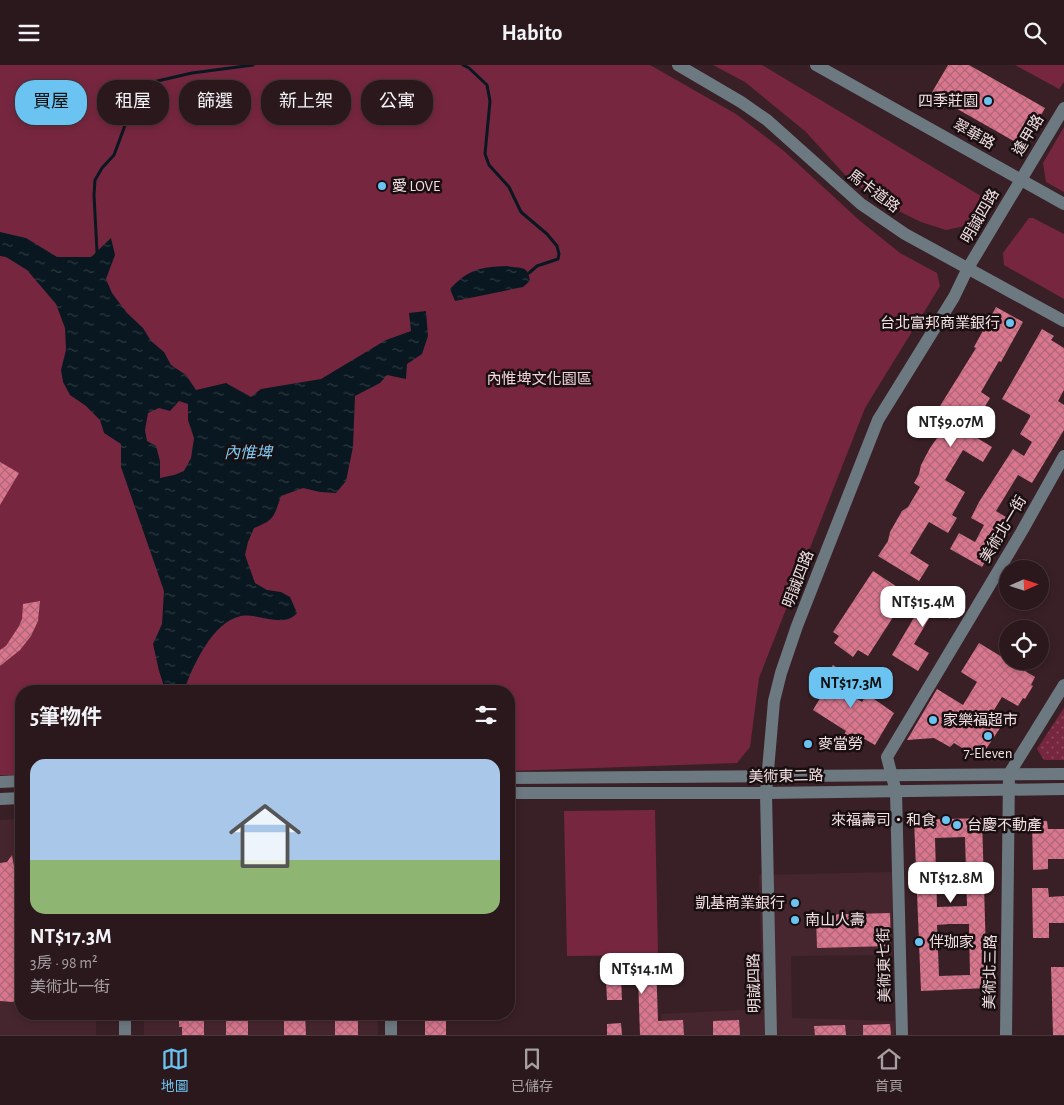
<!DOCTYPE html>
<html lang="zh-TW">
<head>
<meta charset="utf-8">
<style>
	body { margin:0; font-family:"Alegreya Sans","Noto Sans TC",sans-serif; background:#332125; color:#f1f3f6; height:100vh; display:flex; flex-direction:column; font-size:19px; white-space:nowrap }
	* { box-sizing:border-box; margin:0 }
	p { font-size:16px; color:#a6a0a3 }
	.icon { flex:none; width:28px; height:28px; fill:none; stroke:currentColor; stroke-width:2; stroke-linecap:round; stroke-linejoin:round }
	.map { position:relative; flex:1; overflow:hidden }
	.side { position:absolute; left:15px; top:620px; width:500px; height:335px; display:flex; flex-direction:column; background:#2b181c; border-radius:20px; box-shadow:0 2px 8px #0003,0 0 0 1px #47373b }
	.side>* { flex:none }
	.banner { position:absolute; left:15px; top:15px; width:500px; height:45px; display:flex; gap:10px }
	.needle { width:32px; rotate:87deg }
	.controls { position:absolute; left:999px; top:495px; display:grid; gap:10px }
	.controls a { display:grid; place-items:center; width:50px; height:50px; border-radius:50%; background:#2b181c; box-shadow:0 2px 8px #0003,0 0 0 1px #47373b; font-size:25px }
	.price { position:absolute; translate:-50% -42px; padding:0 11px; border-radius:10px; background:#fff; color:#222; font-size:16px; line-height:32px; filter:drop-shadow(0 1px 2px #0008) }
	.price::after { content:''; position:absolute; left:50%; top:30px; width:15px; height:11px; margin-left:-8px; background:inherit; clip-path:polygon(0 0,100% 0,50% 100%) }
	.price.current { background:#6ac3f1; color:#111 }
	ul { padding:0; list-style:none }
	li { display:grid; align-content:center; gap:10px; height:265px; padding:0 15px }
	li+li { border-top:1px solid #47373b }
	li span { display:grid; place-items:center; height:155px; border-radius:15px; color:#555 }
	li>.icon { margin-inline-start:auto }
	span .icon { width:90px; height:90px; fill:#fffc; stroke-width:1 }
	li b { font-size:21px }
	h2 { display:flex; justify-content:space-between; align-items:center; height:60px; padding:0 15px; font-size:21px }
	.tag { padding:0 18px; border-radius:20px; background:#2b181c; box-shadow:0 2px 8px #0003,0 0 0 1px #47373b; font-size:18px; line-height:45px }
	.tag.current { background:#6ac3f1; color:#111 }
	header { display:flex; justify-content:space-between; align-items:center; height:65px; padding:0 15px; background:#2b181c; font-size:22px; font-weight:700 }
	.tabs { display:flex; justify-content:space-around; align-items:center; height:70px; border-top:1px solid #47373b; background:#2b181c; font-size:14px; color:#a6a0a3 }
	.tabs a { display:grid; justify-items:center; gap:2px }
	.tabs .current { color:#6ac3f1 }
	.map>svg:first-child { display:block }
	.built { fill:#46262e }
	.grass { fill:url(#grass-dots) }
	.park { fill:#76273f }
	.water { fill:url(#water-ripples); fill-rule:evenodd }
	.lines { fill:none; stroke-linecap:round; stroke-linejoin:round }
	.stream { stroke:#091820; stroke-width:3 }
	.building { fill:url(#building-cross-hatch); fill-rule:evenodd }
	.minor { stroke:#6d7980; stroke-width:12 }
	.poi-dot { fill:#6ac3f1; stroke:#190e10; stroke-width:2 }
	.labels { text-anchor:middle; stroke-width:5; stroke-linejoin:round; paint-order:stroke }
	.poi-label { font-size:15px; fill:#f2e0e3; stroke:#190e10; text-anchor:start }
	.street-label { font-size:15px; fill:#f2e0e3; stroke:#190e10 }
	.park-label { font-size:15px; fill:#f1d5da; stroke:#190e10 }
	.water-label { font-size:16px; font-style:italic; fill:#7fcbf3; stroke:#190e10 }
</style>
</head>
<body>
<header><svg class="icon" aria-label="menu" viewBox="0 0 24 24"><path d="M4 6h16M4 12h16M4 18h16"/></svg>Habito<svg class="icon" aria-label="search" viewBox="0 0 24 24"><circle cx="10" cy="10" r="6"/><path d="M15 15l6 6"/></svg></header>
<div class="map">
<svg width="1064" height="970" viewBox="0 0 1064 970">
	<defs>
		<pattern id="grass-dots" width="8" height="8" patternUnits="userSpaceOnUse" patternTransform="scale(1.25)"><rect width="8" height="8" fill="#76273f"/><path d="M2 2h.1M6 6h.1" fill="none" stroke="#8a465b" stroke-width="1.8" stroke-linecap="round"/></pattern>
		<pattern id="water-ripples" width="26" height="14" patternUnits="userSpaceOnUse" patternTransform="scale(1.25)"><rect width="26" height="14" fill="#091820"/><path d="M2 4q2-2 4 0t4 0M15 11q2-2 4 0t4 0" fill="none" stroke="#2d3940"/></pattern>
		<pattern id="building-cross-hatch" width="8" height="8" patternUnits="userSpaceOnUse" patternTransform="scale(1.25)"><rect width="8" height="8" fill="#da768e"/><path d="M0 0l8 8M0 8l8-8" fill="none" stroke="#ae6778"/></pattern>
	</defs>
	<rect width="100%" height="100%" fill="#392026"/>
	<g class="built">
		<polygon points="21,754 21,949 96,949 96,970 0,970 0,755"/>
		<polygon points="892,807 892,890 791,891 792,953 895,956 895,970 662,970 661,949 763,944 759,810"/>
		<polygon points="144,949 377,949 378,970 144,970"/>
	</g>
	<polygon class="grass" points="1064,643 1064,695 1044,695 1037,684"/>
	<g class="park">
		<polygon points="0,0 650,0 736,49 784,86 859,155 900,188 937,208 940,221 865,343 759,613 750,682 737,698 509,706 509,626 21,626 21,710 0,710"/>
		<polygon points="713,0 762,0 981,131 980,141 969,160 946,165 921,157 878,136 846,111 806,67 745,17"/>
		<polygon points="1015,0 1064,0 1064,17 1059,24"/>
		<polygon points="1064,62 1064,127 1046,117 1043,98"/>
		<polygon points="1029,153 1033,153 1064,169 1064,234 1004,200 1003,188"/>
		<polygon points="655,745 658,890 567,891 564,746"/>
	</g>
	<g class="water">
		<path d="M0 167 26 173 57 192H91L111 173 115 190 106 214 112 228 127 248 143 263 151 276 164 287 171 300 186 310 196 325 226 318 251 332 261 324 321 314 386 275 411 266 409 248 426 246 428 271 422 289 407 299 406 314 387 310 380 318 355 331 353 382 346 416 336 428 320 427 303 423 281 431C274 451 275 455 254 463L248 477 245 490 255 518 267 525 281 527 290 532 297 548C283 564 260 548 241 551 213 556 192 602 184 626H161L163 618 159 606 153 579 162 559 164 526 121 402V379L104 368 100 355 86 341 70 330 63 317 61 305 66 285 65 263 56 239 27 205 6 192 0 191ZM179 336 188 339V355L194 373 191 393 184 406 174 410 160 413V396L156 381 147 376 145 365 148 348 159 343 170 346Z"/>
		<path d="M507 201C520 204 528 199 530 216L523 222 455 236 450 224C469 204 480 202 507 201Z"/>
	</g>
	<g class="lines">
		<g class="stream">
			<polyline points="463,0 469,3 487,20 490,36 485,89 489,100 509,122 521,147 547,169 557,181 559,189 558,194 537,201 529,208"/>
			<polyline points="97,187 94,130 95,115 102,103 114,90 140,20 192,8 253,0"/>
		</g>
	</g>
	<g class="building">
		<polygon points="948,0 969,0 1045,43 1024,82 931,29"/>
		<polygon points="996,242 1023,257 1001,297 999,296 981,327 990,333 969,368 992,382 983,397 963,385 945,415 965,427 952,450 957,453 948,468 929,457 910,488 929,500 919,516 878,491 888,476 890,467 902,446 908,442 920,422 914,418 919,409 921,400 930,383 940,369 946,365 955,350 940,341 976,283 974,282"/>
		<polygon points="1042,264 1054,271 1051,275 1064,283 1064,325 1058,336 1064,340 1064,365 1032,418 1018,410 996,446 1009,454 982,502 950,484 959,468 975,477 984,460 971,453 979,437 1013,384 1024,391 1032,377 1020,369 1030,352 1030,350 1002,334"/>
		<polygon points="0,397 19,408 0,440"/>
		<polygon points="873,506 908,529 868,591 858,585 853,592 834,578 839,571 833,567"/>
		<polygon points="932,522 960,538 950,554 934,545 914,579 929,588 918,606 892,590"/>
		<polygon points="40,536 38,556 31,571 20,585 0,601 0,585 6,581 19,561 22,554 23,539"/>
		<polygon points="979,578 1035,612 1031,620 1033,621 1025,634 1023,633 1018,641 1002,632 991,650 1004,657 986,684 967,686 954,678 950,682 934,673 907,675 937,624 963,640 977,617 961,607"/>
		<polygon points="833,600 854,615 846,627 862,637 867,629 894,648 875,680 861,672 856,680 843,672 846,666 813,645 822,630 815,625"/>
		<path d="M982 753 987 923 921 926 914 755ZM965 772 967 841 937 842 935 773ZM949 859H969L970 910 939 911 937 860Z"/>
		<polygon points="1032,756 1047,756 1048,764 1064,764 1064,794 1048,794 1048,804 1033,805"/>
		<polygon points="12,790 14,802 21,808 21,825 18,833 21,884 21,932 13,937 0,936 0,798 7,797"/>
		<polygon points="1032,823 1048,823 1049,832 1064,831 1064,858 1049,858 1049,873 1033,873"/>
		<polygon points="890,848 891,881 817,883 816,850"/>
		<polygon points="656,896 658,956 683,955 684,970 640,970 638,912 621,913 622,935 607,935 605,897"/>
		<polygon points="1051,902 1064,902 1064,970 1053,970"/>
		<polygon points="179,949 204,949 204,970 182,970 182,962 179,962"/>
		<rect x="226" y="949" width="22" height="21"/>
		<polygon points="284,949 305,949 306,970 284,970"/>
		<rect x="335" y="949" width="23" height="21"/>
		<rect x="425" y="949" width="21" height="21"/>
		<polygon points="739,955 740,970 713,970 713,956"/>
		<polygon points="621,958 622,970 607,970 607,959"/>
		<polygon points="890,959 891,970 863,970 863,960"/>
		<polygon points="845,960 846,970 815,970 814,961"/>
	</g>
	<g class="lines">
		<g class="minor">
			<polyline points="678,0 741,37 767,55 861,139 905,169 1064,256"/>
			<polyline points="816,0 1064,139"/>
			<polyline points="509,713 1064,709"/>
			<polyline points="0,717 21,716"/>
			<polyline points="509,728 766,728 1064,724"/>
			<polyline points="0,734 21,733"/>
			<polyline points="125,949 125,970"/>
			<polyline points="391,949 391,970"/>
			<polyline points="771,970 766,728 774,636 781,608 797,561 878,355 954,232 968,203 1064,43"/>
			<polyline points="902,970 896,727 887,692 1022,466 1064,391"/>
			<polyline points="1006,970 1009,709 1064,620"/>
		</g>
	</g>
	<g class="poi-dot">
		<circle cx="988" cy="36" r="5"/>
		<circle cx="382" cy="121" r="5"/>
		<circle cx="1010" cy="258" r="5"/>
		<circle cx="933" cy="655" r="5"/>
		<circle cx="988" cy="671" r="5"/>
		<circle cx="808" cy="679" r="5"/>
		<circle cx="946" cy="755" r="5"/>
		<circle cx="957" cy="760" r="5"/>
		<circle cx="795" cy="838" r="5"/>
		<circle cx="795" cy="855" r="5"/>
		<circle cx="919" cy="877" r="5"/>
	</g>
	<g class="labels">
		<g class="poi-label">
			<text x="978" y="41" text-anchor="end">四季莊園</text>
			<text x="392" y="126">愛 LOVE</text>
			<text x="1000" y="263" text-anchor="end">台北富邦商業銀行</text>
			<text x="943" y="660">家樂福超市</text>
			<text x="818" y="684">麥當勞</text>
			<text x="988" y="693" text-anchor="middle">7-Eleven</text>
			<text x="936" y="760" text-anchor="end">來福壽司‧和食</text>
			<text x="967" y="765">台慶不動產</text>
			<text x="785" y="843" text-anchor="end">凱基商業銀行</text>
			<text x="805" y="860">南山人壽</text>
			<text x="929" y="882">伴珈家</text>
		</g>
		<g class="street-label">
			<text transform="translate(974 69) rotate(29)" y="5">翠華路</text>
			<text transform="translate(1028 70) rotate(-59)" y="5">逢甲路</text>
			<text transform="translate(874 126) rotate(37)" y="5">馬卡道路</text>
			<text transform="translate(980 151) rotate(-60)" y="5">明誠四路</text>
			<text transform="translate(1003 464) rotate(-59)" y="5">美術北一街</text>
			<text transform="translate(798 514) rotate(-69)" y="5">明誠四路</text>
			<text transform="translate(786 711) rotate(-1)" y="5">美術東二路</text>
			<text transform="translate(884 900) rotate(-91)" y="5">美術東七街</text>
			<text transform="translate(990 907) rotate(-89)" y="5">美術北三路</text>
			<text transform="translate(754 918) rotate(-91)" y="5">明誠四路</text>
		</g>
		<g class="park-label">
			<text x="539" y="319">內惟埤文化園區</text>
		</g>
		<g class="water-label">
			<text x="248" y="393">內惟埤</text>
		</g>
	</g>
</svg>
<div class="controls">
<a><svg class="needle" viewBox="-14 -14 28 28"><path d="M0-13l5 13h-10z" fill="#e53935"/><path d="M0 13l5-13h-10z" fill="#a6a0a3"/></svg></a>
<a><svg class="icon" aria-label="locate" viewBox="0 0 24 24"><circle cx="12" cy="12" r="6"/><path d="M12 2v4M12 18v4M2 12h4M18 12h4"/></svg></a>
</div>
<b class="price" style="left:951px;top:383px">NT$9.07M</b>
<b class="price" style="left:923px;top:563px">NT$15.4M</b>
<b class="price current" style="left:851px;top:644px">NT$17.3M</b>
<b class="price" style="left:951px;top:839px">NT$12.8M</b>
<b class="price" style="left:642px;top:930px">NT$14.1M</b>
<div class="banner">
<a class="tag current">買屋</a>
<a class="tag">租屋</a>
<a class="tag">篩選</a>
<a class="tag">新上架</a>
<a class="tag">公寓</a>
</div>
<section class="side">
<h2>5筆物件<svg class="icon" aria-label="filters" viewBox="0 0 24 24"><path d="M4 7h16M4 17h16"/><circle cx="9" cy="7" r="2"/><circle cx="15" cy="17" r="2"/></svg></h2>
<ul>
<li><span style="background:linear-gradient(#a9c7e8 65%,#8fb573 0)"><svg class="icon" aria-label="home" viewBox="0 0 24 24"><path d="M3 11l9-7 9 7M6 9v11h12V9"/></svg></span><div><b>NT$17.3M</b><p>3房 · 98 m²</p><p>美術北一街</p></div></li>
</ul>
</section>
</div>
<nav class="tabs">
<a class="current"><svg class="icon" aria-label="map" viewBox="0 0 24 24"><path d="M3 6l6-2 6 2 6-2v14l-6 2-6-2-6 2zM9 4v14M15 6v14"/></svg>地圖</a>
<a><svg class="icon" aria-label="saved" viewBox="0 0 24 24"><path d="M7 4h10v16l-5-4-5 4z"/></svg>已儲存</a>
<a><svg class="icon" aria-label="home" viewBox="0 0 24 24"><path d="M3 11l9-7 9 7M6 9v11h12V9"/></svg>首頁</a>
</nav>
</body>
</html>
